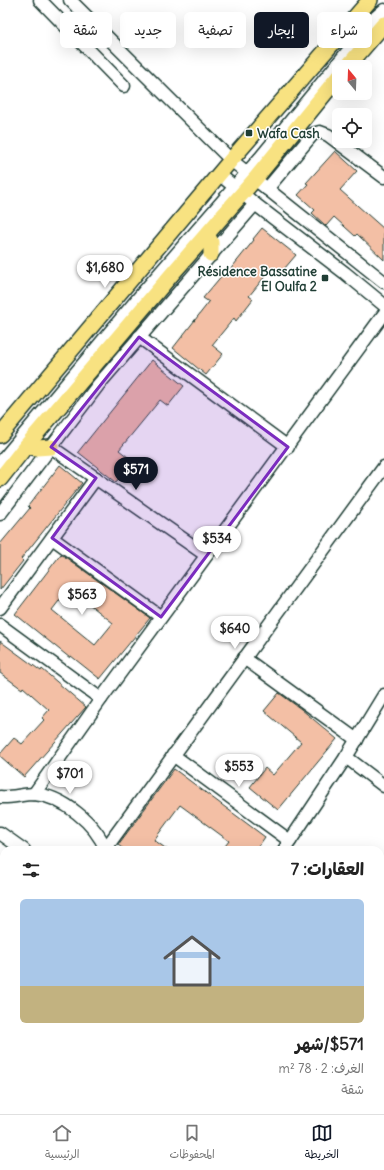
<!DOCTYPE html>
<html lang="ar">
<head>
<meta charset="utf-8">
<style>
	body { margin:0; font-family:Delius,"Playpen Sans Arabic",sans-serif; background:#f6f6f6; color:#222; direction:rtl; height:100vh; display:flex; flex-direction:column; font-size:15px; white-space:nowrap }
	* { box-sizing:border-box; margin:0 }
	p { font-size:13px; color:#767676 }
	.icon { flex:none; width:22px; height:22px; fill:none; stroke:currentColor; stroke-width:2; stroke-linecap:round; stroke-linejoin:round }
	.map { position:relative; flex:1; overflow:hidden; direction:ltr }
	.side { position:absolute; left:0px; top:846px; width:384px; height:268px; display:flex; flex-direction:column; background:#fff; border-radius:12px 12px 0 0; box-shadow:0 4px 16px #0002; direction:rtl }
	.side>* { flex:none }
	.hud { position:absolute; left:12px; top:12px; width:360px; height:36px; direction:rtl; display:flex; gap:8px }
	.needle { width:26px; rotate:341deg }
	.tools { position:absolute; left:332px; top:60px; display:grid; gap:8px }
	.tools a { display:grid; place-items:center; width:40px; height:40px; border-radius:6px; background:#fff; box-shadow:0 4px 16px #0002; font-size:20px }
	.price { position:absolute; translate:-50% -34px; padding:0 9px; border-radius:14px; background:#fff; color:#222; font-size:13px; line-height:26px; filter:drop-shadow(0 1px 2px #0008) }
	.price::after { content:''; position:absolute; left:50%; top:24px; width:12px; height:9px; margin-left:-6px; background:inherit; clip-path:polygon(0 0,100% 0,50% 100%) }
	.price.current { background:#111827; color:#fff }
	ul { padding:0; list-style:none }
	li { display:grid; align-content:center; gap:8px; height:212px; padding:0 20px }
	li span { display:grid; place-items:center; height:124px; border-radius:6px; color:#555 }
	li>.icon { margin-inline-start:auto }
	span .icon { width:72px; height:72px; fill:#fffc; stroke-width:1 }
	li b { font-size:17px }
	h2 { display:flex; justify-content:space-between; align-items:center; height:48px; padding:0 20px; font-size:17px }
	.chip { padding:0 14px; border-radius:6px; background:#fff; box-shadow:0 4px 16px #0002; font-size:14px; line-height:36px }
	.chip.current { background:#111827; color:#fff }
	.tab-bar { display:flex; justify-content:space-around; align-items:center; height:56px; border-top:1px solid #e0e0e0; background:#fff; font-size:11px; color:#767676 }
	.tab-bar a { display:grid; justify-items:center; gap:2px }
	.tab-bar .current { color:#111827 }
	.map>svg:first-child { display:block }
	.building { fill:#f3bfa5; stroke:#1f3d34; fill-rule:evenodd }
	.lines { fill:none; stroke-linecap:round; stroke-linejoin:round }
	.minor-casing { stroke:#1f3d34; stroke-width:15 }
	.major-casing { stroke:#1f3d34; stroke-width:18 }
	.minor { stroke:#fff; stroke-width:12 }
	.major { stroke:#f8e281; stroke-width:15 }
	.marked { fill:#7b2cbf; fill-opacity:0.2; stroke:#7b2cbf; stroke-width:3; stroke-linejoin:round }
	.poi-dot { fill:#1f3d34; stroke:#fff; stroke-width:1.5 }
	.labels { text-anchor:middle; stroke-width:3; stroke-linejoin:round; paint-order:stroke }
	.poi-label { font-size:13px; font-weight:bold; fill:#1f3d34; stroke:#fff; text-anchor:start }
</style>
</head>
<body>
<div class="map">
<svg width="384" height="1114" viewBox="0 0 384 1114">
	<rect width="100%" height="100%" fill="#fff"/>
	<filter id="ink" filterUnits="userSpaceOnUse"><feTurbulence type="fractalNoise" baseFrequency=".025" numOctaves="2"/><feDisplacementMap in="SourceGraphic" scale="8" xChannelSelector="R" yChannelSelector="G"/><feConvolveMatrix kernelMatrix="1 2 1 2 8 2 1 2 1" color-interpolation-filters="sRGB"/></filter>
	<g filter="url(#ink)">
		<g class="building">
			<polygon points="335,151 357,171 340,190 384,229 384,260 357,234 355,236 334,217 326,226 312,213 315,210 298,195 308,184 306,183"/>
			<polygon points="262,228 296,255 279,275 271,269 249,296 253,299 236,321 234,318 212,345 223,354 206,375 173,348 209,302 203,298 223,274 225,276 254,240 253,239"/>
			<polygon points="152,360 184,386 168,406 160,400 119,450 133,461 116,482 78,452"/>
			<polygon points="60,465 82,483 21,559 23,561 0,590 0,544 30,508 28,506"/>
			<path d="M61 554 150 618 100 679 71 656 70 658 15 614ZM69 588 113 623 95 645 52 610Z"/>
			<polygon points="0,641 41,671 42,669 86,707 24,777 0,756 0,754 14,738 22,744 44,720 42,718 49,710 23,687 22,689 0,673"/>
			<polygon points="279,693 301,709 337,739 278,810 250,787 265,768 273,775 301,742 264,711"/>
			<polygon points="174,769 265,837 256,850 222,850 229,841 180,805 154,840 168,850 125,850 118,845"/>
		</g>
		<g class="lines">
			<defs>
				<g id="minor">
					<polyline points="40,0 124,86"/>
					<polyline points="70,0 231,160 384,282"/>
					<polyline points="219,174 255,204 345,273 384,305"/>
					<polyline points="267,189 313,134 320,132 328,135 384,177"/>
					<polyline points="139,337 288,447"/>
					<polyline points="51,447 206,555"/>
					<polyline points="0,463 145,290 260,158 376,17 384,10"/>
					<polyline points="0,514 99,384 255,204"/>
					<polyline points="52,538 161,617"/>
					<polyline points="0,608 96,478"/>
					<polyline points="0,625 101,699"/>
					<polyline points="244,658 357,740"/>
					<polyline points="173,755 290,841"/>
					<polyline points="346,757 384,786"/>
					<polyline points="34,794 101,699 384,314"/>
					<path d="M0 797C11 798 23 794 34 794 63 796 96 824 106 850"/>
					<polyline points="0,833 24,850"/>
					<polyline points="106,848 384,467"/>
					<polyline points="284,850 346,757 384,695"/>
					<polyline points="380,901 384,896"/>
					<polyline points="380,924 384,927"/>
					<polyline points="0,984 4,986"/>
					<polyline points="380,1103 384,1097"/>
					<polyline points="211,1110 216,1114"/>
					<polyline points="4,1114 4,1110"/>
					<polyline points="94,1114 97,1110"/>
					<polyline points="372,1114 375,1110"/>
				</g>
				<g id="major">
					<polyline points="347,67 384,24"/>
					<polyline points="207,234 211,242 211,254"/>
					<polyline points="0,435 231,160 370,0"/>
					<polyline points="26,446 37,448 51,447"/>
					<polyline points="0,479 26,446 172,274 255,179 339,76"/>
				</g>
			</defs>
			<use href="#minor" class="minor-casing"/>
			<use href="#major" class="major-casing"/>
			<use href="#minor" class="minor"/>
			<use href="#major" class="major"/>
		</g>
	</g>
	<path class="marked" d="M139 337 288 447 161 617 52 538 96 478 51 447Z"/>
	<g class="poi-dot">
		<rect x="245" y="129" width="8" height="8" rx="2"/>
		<rect x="321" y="274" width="8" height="8" rx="2"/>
	</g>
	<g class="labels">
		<g class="poi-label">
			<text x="257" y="138">Wafa Cash</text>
			<text x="317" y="276" text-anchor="end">Résidence Bassatine<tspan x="317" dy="15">El Oulfa 2</tspan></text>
		</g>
	</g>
</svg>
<div class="tools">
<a><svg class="needle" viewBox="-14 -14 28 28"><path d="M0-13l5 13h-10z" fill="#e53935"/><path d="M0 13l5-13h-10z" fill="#767676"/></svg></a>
<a><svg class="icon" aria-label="locate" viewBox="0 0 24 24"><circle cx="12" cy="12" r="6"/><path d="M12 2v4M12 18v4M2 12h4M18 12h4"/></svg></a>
</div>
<b class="price" style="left:105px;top:289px">$1,680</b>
<b class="price current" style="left:136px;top:491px">$571</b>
<b class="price" style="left:217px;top:560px">$534</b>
<b class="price" style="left:82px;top:616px">$563</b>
<b class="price" style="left:235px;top:650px">$640</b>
<b class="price" style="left:239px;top:788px">$553</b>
<b class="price" style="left:70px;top:795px">$701</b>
<div class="hud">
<a class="chip">شراء</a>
<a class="chip current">إيجار</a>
<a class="chip">تصفية</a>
<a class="chip">جديد</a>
<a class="chip">شقة</a>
</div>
<section class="side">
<h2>العقارات: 7<svg class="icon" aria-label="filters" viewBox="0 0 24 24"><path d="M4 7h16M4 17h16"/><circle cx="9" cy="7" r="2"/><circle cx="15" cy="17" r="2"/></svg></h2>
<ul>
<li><span style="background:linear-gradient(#a9c7e8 70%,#c2b280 0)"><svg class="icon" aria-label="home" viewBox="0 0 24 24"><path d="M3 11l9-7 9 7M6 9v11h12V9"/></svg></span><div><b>$571/شهر</b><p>الغرف: 2 · 78 m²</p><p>شقة</p></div></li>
</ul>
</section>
</div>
<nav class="tab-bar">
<a class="current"><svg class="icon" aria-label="map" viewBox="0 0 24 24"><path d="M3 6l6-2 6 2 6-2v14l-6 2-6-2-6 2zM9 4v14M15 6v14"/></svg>الخريطة</a>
<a><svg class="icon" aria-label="saved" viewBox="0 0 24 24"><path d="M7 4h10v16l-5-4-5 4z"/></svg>المحفوظات</a>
<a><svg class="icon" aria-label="home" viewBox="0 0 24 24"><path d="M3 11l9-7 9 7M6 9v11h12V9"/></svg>الرئيسية</a>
</nav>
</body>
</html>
